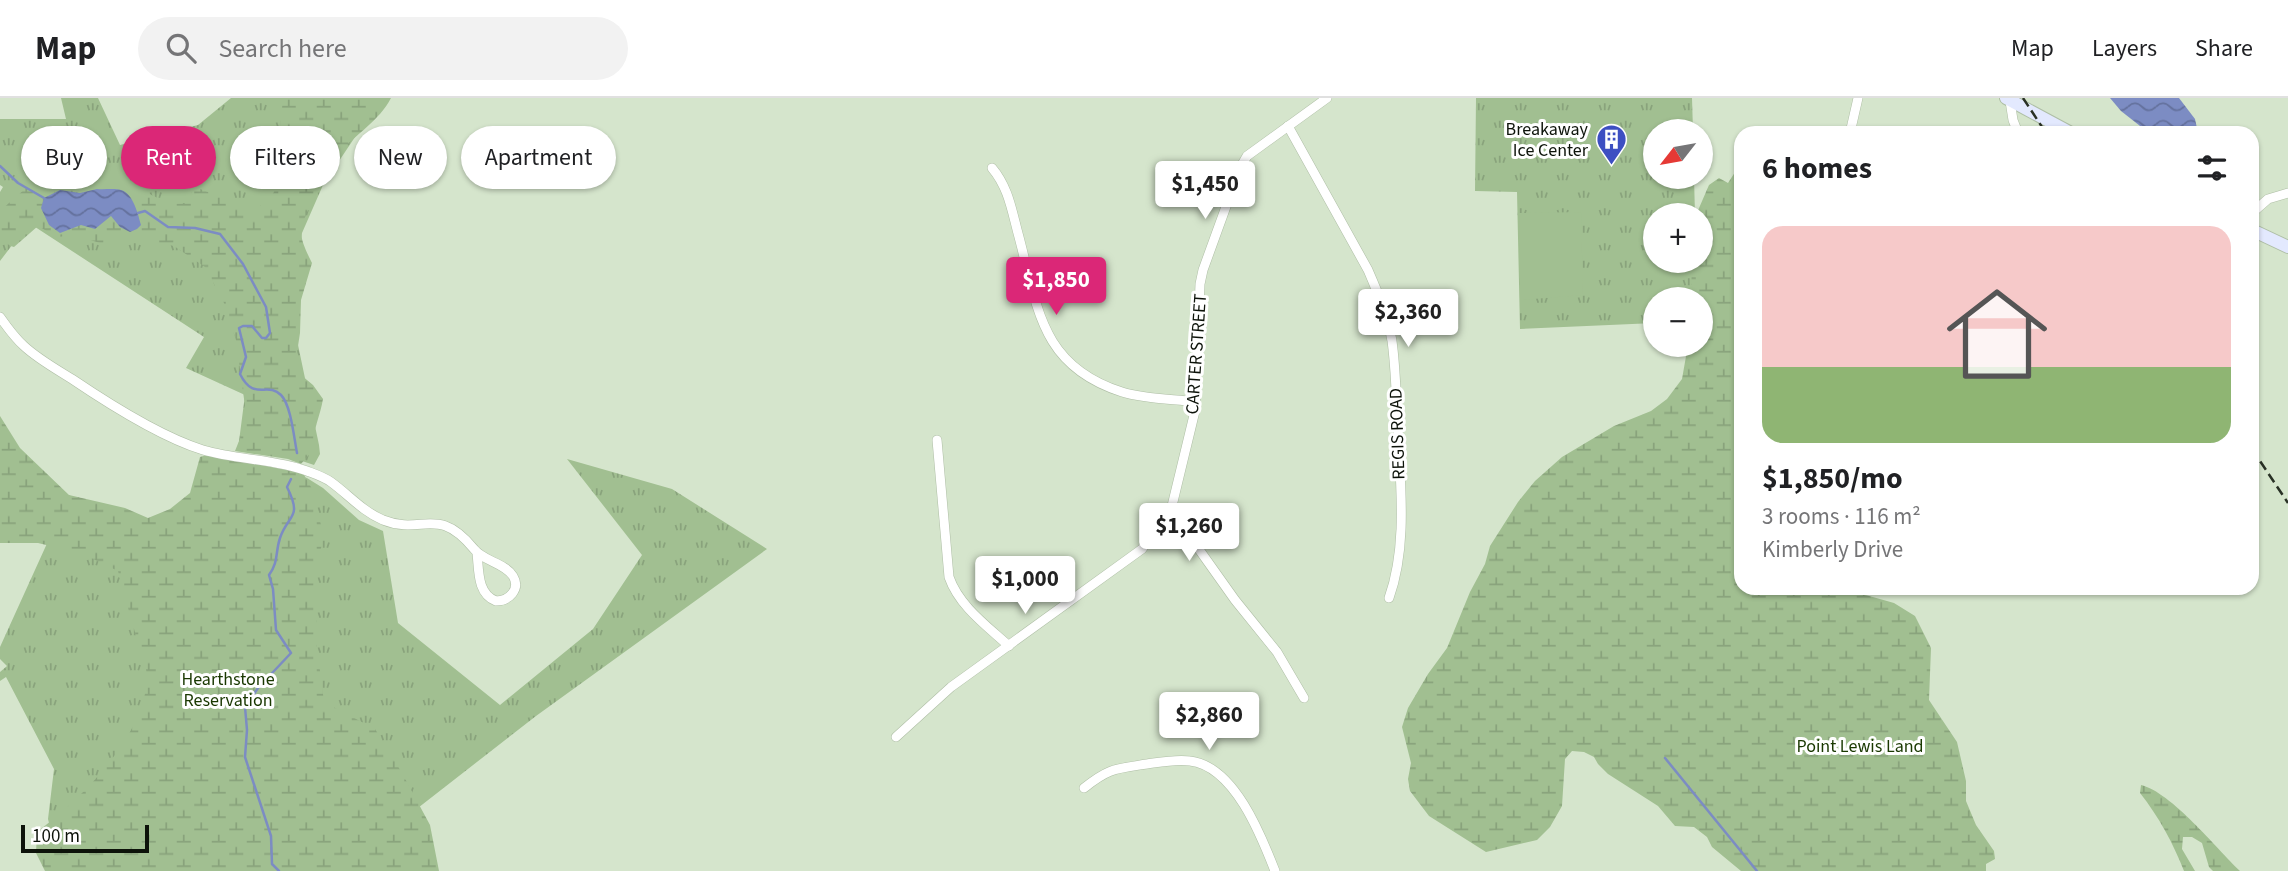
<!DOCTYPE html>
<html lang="en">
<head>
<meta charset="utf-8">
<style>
	body { margin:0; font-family:"Source Sans 3",sans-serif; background:#f2f2f2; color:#202124; height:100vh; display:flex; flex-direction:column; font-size:26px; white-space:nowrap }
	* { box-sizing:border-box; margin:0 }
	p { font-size:23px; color:#757577 }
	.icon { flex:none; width:38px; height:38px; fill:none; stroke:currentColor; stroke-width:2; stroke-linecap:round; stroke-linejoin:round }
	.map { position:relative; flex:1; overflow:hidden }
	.sheet { position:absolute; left:1734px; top:28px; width:525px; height:469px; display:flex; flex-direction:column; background:#fff; border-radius:21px; box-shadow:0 2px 5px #0004 }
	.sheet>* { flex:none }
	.top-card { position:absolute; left:21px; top:28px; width:665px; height:63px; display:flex; gap:14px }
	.needle { width:46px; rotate:239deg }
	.controls { position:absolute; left:1643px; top:21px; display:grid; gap:14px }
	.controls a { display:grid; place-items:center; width:70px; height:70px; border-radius:50%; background:#fff; box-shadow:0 2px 5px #0004; font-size:35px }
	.scale { position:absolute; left:21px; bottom:18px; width:128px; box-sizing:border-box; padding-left:7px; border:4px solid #0d130a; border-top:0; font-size:19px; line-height:24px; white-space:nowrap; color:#0d130a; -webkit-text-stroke:5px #fff; paint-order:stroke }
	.price { position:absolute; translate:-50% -60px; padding:0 16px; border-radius:7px; background:#fff; color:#222; font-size:23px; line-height:46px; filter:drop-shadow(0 2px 4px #0008) }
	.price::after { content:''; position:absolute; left:50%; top:42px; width:21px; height:16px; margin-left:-10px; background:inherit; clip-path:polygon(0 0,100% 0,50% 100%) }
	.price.on { background:#db2777; color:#fff }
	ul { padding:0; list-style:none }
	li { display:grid; align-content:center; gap:14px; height:371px; padding:0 28px }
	li span { display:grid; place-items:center; height:217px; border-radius:21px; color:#555 }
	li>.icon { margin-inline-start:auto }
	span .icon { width:126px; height:126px; fill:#fffc; stroke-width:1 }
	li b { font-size:30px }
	h2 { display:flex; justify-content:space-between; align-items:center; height:84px; padding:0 28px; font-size:30px }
	.tag { padding:0 24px; border-radius:32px; background:#fff; box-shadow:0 2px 5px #0004; font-size:24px; line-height:63px }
	.tag.on { background:#db2777; color:#fff }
	header { display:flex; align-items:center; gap:42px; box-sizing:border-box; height:98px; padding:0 35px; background:#fff; border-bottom:2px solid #e0e0e0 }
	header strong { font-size:33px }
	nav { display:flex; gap:38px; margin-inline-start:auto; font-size:24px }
	.search { width:490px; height:63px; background:#f2f2f2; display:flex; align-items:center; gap:18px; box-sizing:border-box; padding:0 24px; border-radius:38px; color:#757577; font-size:26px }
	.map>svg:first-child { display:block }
	.grass { fill:url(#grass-tufts) }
	.wetland { fill:url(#wetland-marsh) }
	.garden { fill:#a1bf91 }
	.water { fill:url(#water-waves) }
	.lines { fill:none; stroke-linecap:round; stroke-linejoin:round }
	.stream { stroke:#7c8cc3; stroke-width:2.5 }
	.minor-casing { stroke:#aebea5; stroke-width:10 }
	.secondary-casing { stroke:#aebea5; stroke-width:14 }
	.minor { stroke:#fff; stroke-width:9 }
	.secondary { stroke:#e3e9fe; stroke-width:12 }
	.rail { stroke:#293125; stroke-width:2.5; stroke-dasharray:10 5; stroke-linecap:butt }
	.labels { text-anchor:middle; stroke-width:6; stroke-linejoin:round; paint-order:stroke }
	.poi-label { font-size:18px; fill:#0d130a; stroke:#fff; text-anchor:end }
	.street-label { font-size:18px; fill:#0d130a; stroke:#fff }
	.park-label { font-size:18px; fill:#193800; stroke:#fff }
</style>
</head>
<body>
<header>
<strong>Map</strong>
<div class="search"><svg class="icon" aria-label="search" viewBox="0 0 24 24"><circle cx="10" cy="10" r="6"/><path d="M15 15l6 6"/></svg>Search here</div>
<nav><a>Map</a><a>Layers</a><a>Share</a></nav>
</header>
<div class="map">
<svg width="2288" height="773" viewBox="0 0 2288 773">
	<defs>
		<pattern id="grass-tufts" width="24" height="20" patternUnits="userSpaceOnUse" patternTransform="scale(1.75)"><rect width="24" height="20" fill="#a1bf91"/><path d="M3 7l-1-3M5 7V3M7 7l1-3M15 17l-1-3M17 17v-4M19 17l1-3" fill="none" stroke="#89a37c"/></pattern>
		<pattern id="wetland-marsh" width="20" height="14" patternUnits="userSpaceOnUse" patternTransform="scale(1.75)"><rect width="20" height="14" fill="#a1bf91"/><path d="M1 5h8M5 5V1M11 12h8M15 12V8" fill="none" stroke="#89a37c"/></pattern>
		<pattern id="water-waves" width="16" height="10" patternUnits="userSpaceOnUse" patternTransform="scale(1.75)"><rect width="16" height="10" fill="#7c8cc3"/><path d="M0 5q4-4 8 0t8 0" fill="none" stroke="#64719d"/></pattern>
	</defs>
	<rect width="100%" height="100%" fill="#d5e5cc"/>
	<g class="grass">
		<polygon points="61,0 98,0 120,47 198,27 231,0 381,0 323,87 302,135 293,223 319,347 320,356 314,367 290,359 238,351 245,297 186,270 204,239 29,125 0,163 0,94 3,89 0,87 0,21 66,21"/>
		<polygon points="1476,0 1692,0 1693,33 1656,33 1656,79 1694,79 1695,117 1656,117 1656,163 1696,163 1697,201 1656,201 1655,225 1520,231 1517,94 1475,93"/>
		<polygon points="567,361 672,391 767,451 536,618 337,773 61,773 48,721 54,671 6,579 0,583 0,574 7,568 0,561 0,549 69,397 131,436 287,374 307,380 323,390 359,422 383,433 398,525 500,607 593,531 642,457"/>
	</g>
	<g class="wetland">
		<path d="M283 0H391C379 23 356 36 339 55 331 64 300 124 301 134 301 143 308 157 312 165L301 202 300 235 296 261 301 277 313 287 323 301C320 319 312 333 313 352L301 366 288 361 235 353 247 323 236 242 224 205 205 169 174 148 150 143 130 134 137 131 138 115 131 101 144 93 169 106 186 105 195 89 226 101 243 113 266 106 274 94Z"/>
		<polygon points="1741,65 1741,490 1841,490 1894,505 1915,518 1931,550 1929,602 1957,644 1966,683 1966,703 1976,727 1994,753 1995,761 1986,766 1986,773 1741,773 1712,749 1707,739 1694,729 1675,728 1658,708 1608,676 1598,666 1594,659 1584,654 1572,653 1565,661 1562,708 1550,729 1537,742 1486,754 1429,718 1410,693 1408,681 1411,665 1402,629 1408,610 1428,576 1447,550 1470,494 1485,466 1490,448 1518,404 1535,383 1562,359 1614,328 1651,313 1667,301 1682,281 1688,247 1701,247 1701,201 1691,201 1692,163 1701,163 1701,117 1696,117 1709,87 1719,80 1728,85"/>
		<path d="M41 86 54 91 55 97 81 127H102L106 120 111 118 125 132 109 148 75 137 57 139 38 128 14 149C0 146 0 127 0 113L26 90Z"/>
		<path d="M0 318 20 350 69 397 125 410 148 420 170 411 190 395 200 359 207 357 303 375 312 391 324 439 314 476 317 514 316 542 324 604 375 631 402 675 430 727 439 773H45L36 755 37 734C82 700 143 640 147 582 148 572 142 560 140 551 132 525 125 499 118 473L83 456 38 445H0Z"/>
		<path d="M2141 687C2171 694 2217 751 2240 773H2213L2209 769 2202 745 2192 739H2183L2182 751 2195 773H2184C2173 745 2159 719 2140 695Z"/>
	</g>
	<polygon class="garden" points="1581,114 1583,197 1520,202 1519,115"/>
	<g class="water">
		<polygon points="2110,0 2179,0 2195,21 2198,35 2149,35 2121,13"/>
		<path d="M97 91C104 92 114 90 121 92 133 95 138 116 141 127L137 131 130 134 120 129 111 118 95 131 81 127 60 135 49 127 41 110 44 100 60 92 80 95Z"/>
	</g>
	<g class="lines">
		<g class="stream">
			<polyline points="0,68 18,85 44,100"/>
			<path d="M138 115 145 113 168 129 195 130 220 136 243 166 266 209 270 235 266 240H262L252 228H243L239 230 246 259 240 276C254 304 267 283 281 297 291 307 294 340 297 355"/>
			<polyline points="1665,660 1757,773"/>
			<path d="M279 773 272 766 271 738 245 659 247 632 245 609 258 590 291 555 276 532 273 491 269 477C279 463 275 455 280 440 288 416 303 421 287 389L291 381"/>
		</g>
		<defs>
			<g id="minor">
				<polyline points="2010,3 2013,22 2018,35"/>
				<path d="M1288 28 1368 172C1378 195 1388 219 1392 243 1396 272 1396 301 1398 329 1400 385 1408 447 1389 500"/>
				<polyline points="1850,35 1858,0"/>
				<path d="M992 70C1009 90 1012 114 1019 139 1038 211 1041 268 1122 294 1145 301 1172 301 1196 304"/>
				<polyline points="2252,115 2268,101 2288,95"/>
				<path d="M0 219C7 229 15 240 24 248 38 261 56 271 72 281 109 306 161 339 203 352 237 362 274 361 307 373 315 376 324 379 331 384 349 397 362 413 383 422 423 438 437 406 474 451 483 463 505 465 513 478 521 491 509 503 496 503 477 496 479 472 477 455"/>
				<path d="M937 342 949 479C959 508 987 528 1009 548"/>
				<polyline points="1304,600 1277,554 1235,502 1171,412 1195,313 1200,186 1203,172 1240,70 1247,58 1327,0"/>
				<polyline points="896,639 951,589 1142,451 1171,412"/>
				<path d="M1084 690C1109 670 1115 671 1147 666 1161 664 1176 661 1190 663 1234 668 1261 737 1275 773"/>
			</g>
			<g id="secondary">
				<polyline points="2006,0 2071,35"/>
				<polyline points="2252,132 2288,149"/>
			</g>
		</defs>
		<use href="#minor" class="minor-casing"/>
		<use href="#secondary" class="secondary-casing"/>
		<use href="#minor" class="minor"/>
		<use href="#secondary" class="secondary"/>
		<g class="rail">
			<polyline points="2023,0 2046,35"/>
			<polyline points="2252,351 2288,405"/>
		</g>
	</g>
	<defs>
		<symbol id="building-pin" viewBox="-11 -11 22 30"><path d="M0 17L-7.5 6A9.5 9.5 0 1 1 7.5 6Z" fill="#3d4fc2" stroke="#fff"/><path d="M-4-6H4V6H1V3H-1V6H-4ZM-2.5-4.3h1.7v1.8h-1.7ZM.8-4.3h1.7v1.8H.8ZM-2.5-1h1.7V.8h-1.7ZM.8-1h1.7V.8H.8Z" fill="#fff"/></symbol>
	</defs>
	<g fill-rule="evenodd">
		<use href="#building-pin" x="1594" y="24" width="35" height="47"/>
	</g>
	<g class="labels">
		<g class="poi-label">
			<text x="1588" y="37">Breakaway<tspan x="1588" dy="21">Ice Center</tspan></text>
		</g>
		<g class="street-label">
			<text transform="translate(1196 256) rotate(-86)" y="6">CARTER STREET</text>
			<text transform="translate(1397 336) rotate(-92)" y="6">REGIS ROAD</text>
		</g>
		<g class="park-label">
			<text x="228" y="587">Hearthstone<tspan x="228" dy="21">Reservation</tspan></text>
			<text x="1860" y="654">Point Lewis Land</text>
		</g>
	</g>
</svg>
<div class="controls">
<a><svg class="needle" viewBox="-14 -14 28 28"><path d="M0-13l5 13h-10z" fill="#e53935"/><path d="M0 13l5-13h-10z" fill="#757577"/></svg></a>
<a>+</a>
<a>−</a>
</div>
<div class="scale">100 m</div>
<b class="price" style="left:1205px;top:123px">$1,450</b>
<b class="price on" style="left:1056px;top:219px">$1,850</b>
<b class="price" style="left:1408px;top:251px">$2,360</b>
<b class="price" style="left:1189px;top:465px">$1,260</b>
<b class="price" style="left:1025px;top:518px">$1,000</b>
<b class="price" style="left:1209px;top:654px">$2,860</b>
<div class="top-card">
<a class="tag">Buy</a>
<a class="tag on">Rent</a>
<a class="tag">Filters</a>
<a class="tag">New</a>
<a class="tag">Apartment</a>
</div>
<section class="sheet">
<h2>6 homes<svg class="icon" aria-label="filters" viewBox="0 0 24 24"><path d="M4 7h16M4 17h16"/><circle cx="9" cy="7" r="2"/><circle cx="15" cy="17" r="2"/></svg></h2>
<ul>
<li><span style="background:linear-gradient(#f6c9c9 65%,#8fb573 0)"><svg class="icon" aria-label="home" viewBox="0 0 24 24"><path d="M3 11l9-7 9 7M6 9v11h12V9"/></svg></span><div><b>$1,850/mo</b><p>3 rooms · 116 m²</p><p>Kimberly Drive</p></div></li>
</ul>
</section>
</div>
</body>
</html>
